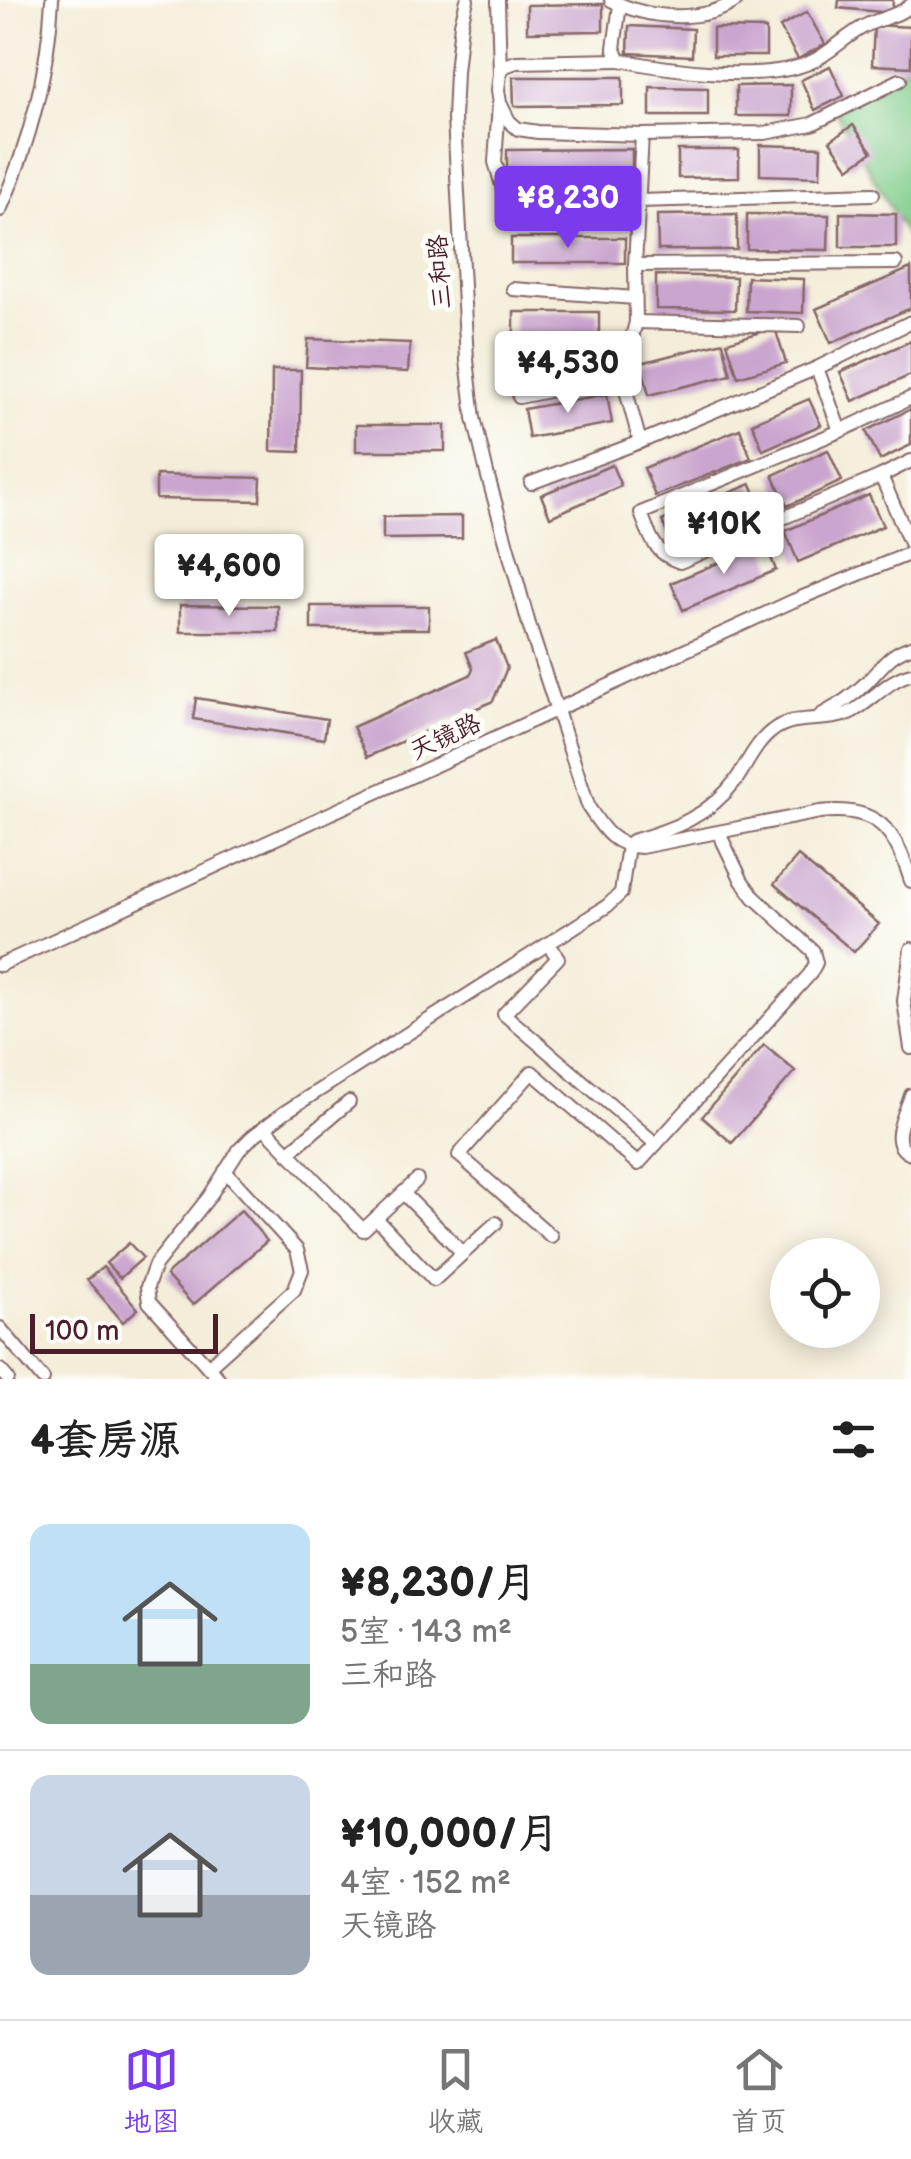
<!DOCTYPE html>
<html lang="zh">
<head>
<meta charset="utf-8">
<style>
	body { margin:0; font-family:"Balsamiq Sans","LXGW WenKai TC",sans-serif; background:#f6f6f6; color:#222; height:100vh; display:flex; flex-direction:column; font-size:38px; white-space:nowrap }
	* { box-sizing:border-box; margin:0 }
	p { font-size:32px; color:#767676 }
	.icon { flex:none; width:55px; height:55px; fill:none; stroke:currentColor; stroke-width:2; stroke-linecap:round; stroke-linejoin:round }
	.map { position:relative; height:1379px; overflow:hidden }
	.details { display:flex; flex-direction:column; background:#fff; flex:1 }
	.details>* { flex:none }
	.tools { position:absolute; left:770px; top:1238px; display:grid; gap:20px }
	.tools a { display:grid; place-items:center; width:110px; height:110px; border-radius:50%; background:#fff; box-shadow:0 5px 25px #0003; font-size:50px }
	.scale { position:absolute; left:30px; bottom:25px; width:188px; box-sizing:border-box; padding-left:10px; border:5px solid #4a1f2b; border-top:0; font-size:28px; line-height:35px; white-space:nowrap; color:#4a1f2b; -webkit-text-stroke:8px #fdfcf7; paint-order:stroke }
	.price { position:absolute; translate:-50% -85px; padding:0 22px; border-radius:10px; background:#fff; color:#222; font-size:32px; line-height:65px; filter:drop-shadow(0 2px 5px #0008) }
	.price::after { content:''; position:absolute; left:50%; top:60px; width:30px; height:22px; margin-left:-15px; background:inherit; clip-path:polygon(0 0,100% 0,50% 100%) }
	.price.active { background:#7c3aed; color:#fff }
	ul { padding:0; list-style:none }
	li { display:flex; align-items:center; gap:30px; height:250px; padding:0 30px }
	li+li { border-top:2px solid #e0e0e0 }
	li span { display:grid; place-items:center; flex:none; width:280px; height:200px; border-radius:20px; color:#555 }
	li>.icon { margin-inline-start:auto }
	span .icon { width:120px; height:120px; fill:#fffc; stroke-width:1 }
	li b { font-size:42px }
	h2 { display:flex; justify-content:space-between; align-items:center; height:120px; padding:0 30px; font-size:42px }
	.menu { display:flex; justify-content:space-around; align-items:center; height:140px; border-top:2px solid #e0e0e0; background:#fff; font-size:28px; color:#767676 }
	.menu a { display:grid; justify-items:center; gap:5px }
	.menu .active { color:#7c3aed }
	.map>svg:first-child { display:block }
	.green { fill:#7ecc8a; stroke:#64765a; stroke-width:2.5 }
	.building { fill:#caa5cf }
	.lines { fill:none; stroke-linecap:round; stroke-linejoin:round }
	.minor-casing { stroke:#866768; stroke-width:16 }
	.minor { stroke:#fff; stroke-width:12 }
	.labels { text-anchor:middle; stroke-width:10; stroke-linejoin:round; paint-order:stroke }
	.street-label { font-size:25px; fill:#4a1f2b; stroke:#fdfcf7 }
</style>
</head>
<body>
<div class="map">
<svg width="911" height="1379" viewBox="0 0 911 1379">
	<rect width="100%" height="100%" fill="#fdfcf7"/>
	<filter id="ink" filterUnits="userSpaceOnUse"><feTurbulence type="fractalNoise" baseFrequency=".01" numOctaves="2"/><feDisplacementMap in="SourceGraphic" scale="20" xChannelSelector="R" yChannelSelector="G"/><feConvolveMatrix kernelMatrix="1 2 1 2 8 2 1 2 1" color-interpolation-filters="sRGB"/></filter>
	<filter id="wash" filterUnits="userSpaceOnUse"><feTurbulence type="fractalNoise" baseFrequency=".0048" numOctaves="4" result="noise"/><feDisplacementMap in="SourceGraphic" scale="40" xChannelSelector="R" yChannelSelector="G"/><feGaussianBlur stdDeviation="2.25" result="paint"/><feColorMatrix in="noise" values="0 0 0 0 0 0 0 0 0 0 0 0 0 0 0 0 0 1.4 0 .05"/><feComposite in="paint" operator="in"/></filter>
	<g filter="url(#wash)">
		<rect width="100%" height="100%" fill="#f4edd9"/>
		<polygon class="green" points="911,64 911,244 833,107"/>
		<g id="blocks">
			<g class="building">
				<polygon points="839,0 893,0 892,13 838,8"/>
				<polygon points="603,4 603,31 527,32 527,5"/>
				<polygon points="807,12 825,44 798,59 780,27"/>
				<polygon points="874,25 911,27 911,67 872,65"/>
				<polygon points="629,26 693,29 692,56 628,53"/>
				<polygon points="713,28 766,29 766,56 713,56"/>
				<polygon points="830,66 844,96 815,110 801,80"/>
				<polygon points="513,77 623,77 623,105 514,106"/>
				<polygon points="791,85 791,116 736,116 736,86"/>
				<polygon points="650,87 708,88 708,116 650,116"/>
				<polygon points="853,125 872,152 849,168 830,141"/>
				<polygon points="760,145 821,147 820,177 760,175"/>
				<polygon points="632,149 632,176 507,176 507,150"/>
				<polygon points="678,150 739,150 739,177 678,178"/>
				<polygon points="840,213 896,214 896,247 840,247"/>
				<polygon points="737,214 737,250 658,250 657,215"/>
				<polygon points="747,214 829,215 828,250 747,249"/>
				<rect x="511" y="238" width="114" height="25"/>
				<polygon points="911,268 911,308 831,343 816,309"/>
				<polygon points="656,275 736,277 735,310 656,309"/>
				<polygon points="747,277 804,279 803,313 746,311"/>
				<polygon points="514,312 599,312 599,340 514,339"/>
				<polygon points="775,328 786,363 738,377 727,342"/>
				<polygon points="308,339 410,343 408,372 306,367"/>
				<polygon points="911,341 911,375 853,401 840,372"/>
				<polygon points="723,342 731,375 649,395 641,363"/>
				<polygon points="272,370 301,370 300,452 271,451"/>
				<polygon points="607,394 612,423 529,438 524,409"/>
				<polygon points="809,399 821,425 763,450 752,423"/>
				<polygon points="911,409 911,445 880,460 866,431"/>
				<rect x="356" y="425" width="89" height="26"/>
				<polygon points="740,429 751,458 655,496 644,468"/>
				<polygon points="828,450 842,481 787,506 773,475"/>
				<polygon points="612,465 621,486 550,517 541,495"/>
				<polygon points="156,475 261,478 260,501 156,499"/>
				<polygon points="751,484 765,517 676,554 662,521"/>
				<polygon points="869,495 883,526 798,562 785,531"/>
				<polygon points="462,516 462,538 383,539 383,517"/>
				<polygon points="765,543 776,570 683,610 671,583"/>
				<polygon points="180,605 278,606 278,632 180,632"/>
				<rect x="311" y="606" width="118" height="23"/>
				<polygon points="496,640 507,668 493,701 367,757 353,727 470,675 473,669 466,652"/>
				<polygon points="196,698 327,719 324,739 193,719"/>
				<polygon points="798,856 879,924 854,952 774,884"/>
				<polygon points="764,1045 795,1071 732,1143 702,1117"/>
				<polygon points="241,1210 267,1241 193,1305 166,1275"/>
				<polygon points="129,1243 143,1258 120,1278 106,1263"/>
				<polygon points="103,1267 138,1309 123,1322 87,1280"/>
			</g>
		</g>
	</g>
	<g filter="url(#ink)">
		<use href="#blocks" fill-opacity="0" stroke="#866768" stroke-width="2.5"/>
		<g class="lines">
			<defs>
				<g id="minor">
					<path d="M467 0 461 24 456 72 454 119 467 360 474 418 487 473 530 628 589 808C603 829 613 846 641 847L820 812C877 805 895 829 911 881"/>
					<polyline points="498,0 500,74"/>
					<path d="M611 0C647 19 703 24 737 0"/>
					<path d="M620 5 614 48 620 60C670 70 764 83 811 62 829 54 845 37 863 27 878 18 898 17 911 5"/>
					<polyline points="620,60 516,62 505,66 500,74 498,90 500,103 509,121 518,129 538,132 642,135 765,133 812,124 900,80"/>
					<polyline points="499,104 495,162 503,189 639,190"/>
					<path d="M642 135 635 265 636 322 622 376 640 442 817 368 840 431 641 513C650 536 654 554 680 562L881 476 911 545"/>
					<polyline points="638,201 873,194"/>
					<path d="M0 210C30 143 48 73 52 0"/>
					<polyline points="635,265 896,263"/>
					<polyline points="513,289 635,298"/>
					<polyline points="636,322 799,326"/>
					<polyline points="817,368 911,322"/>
					<polyline points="519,397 622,376"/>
					<polyline points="840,431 911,398"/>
					<polyline points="881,476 911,461"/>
					<polyline points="531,483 640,442"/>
					<path d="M821 715C838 706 853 696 867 682 882 667 890 653 911 647"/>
					<polyline points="548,944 558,958 504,1014 656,1144"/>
					<polyline points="911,949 904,1001 911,1048"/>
					<polyline points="0,965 793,601 911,553"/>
					<path d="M911 1095C906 1114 886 1144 911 1154"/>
					<polyline points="264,1127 363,1230 417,1180"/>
					<polyline points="288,1153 349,1102"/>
					<polyline points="403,1193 463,1253"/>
					<polyline points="376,1218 434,1280 496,1223"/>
					<polyline points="551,1236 459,1155 532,1072 638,1164 810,974 816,963 813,951 754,897 742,881 719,833"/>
					<polyline points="0,1328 43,1379"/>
					<polyline points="208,1367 294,1290 302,1270 297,1250 225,1171"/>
					<polyline points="0,1370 8,1379"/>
					<path d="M219 1379 149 1302 147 1287 155 1265 209 1197 239 1150 252 1137 285 1112 607 906 621 893 628 846 632 841C674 829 709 816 736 780 747 764 756 743 772 731 796 712 828 725 853 711 873 700 889 679 911 674"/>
				</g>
			</defs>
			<use href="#minor" class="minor-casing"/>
			<use href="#minor" class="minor"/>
		</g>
	</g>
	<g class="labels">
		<g class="street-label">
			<text transform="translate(439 272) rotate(-94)" y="9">三和路</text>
			<text transform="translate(445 736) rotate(-25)" y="9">天镜路</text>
		</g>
	</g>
</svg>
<div class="tools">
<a><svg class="icon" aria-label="locate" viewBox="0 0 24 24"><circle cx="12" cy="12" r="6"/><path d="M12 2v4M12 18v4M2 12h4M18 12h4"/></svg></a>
</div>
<div class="scale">100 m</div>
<b class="price active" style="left:568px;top:251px">¥8,230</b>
<b class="price" style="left:568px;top:416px">¥4,530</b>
<b class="price" style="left:724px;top:577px">¥10K</b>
<b class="price" style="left:229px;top:619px">¥4,600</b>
</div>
<section class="details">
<h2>4套房源<svg class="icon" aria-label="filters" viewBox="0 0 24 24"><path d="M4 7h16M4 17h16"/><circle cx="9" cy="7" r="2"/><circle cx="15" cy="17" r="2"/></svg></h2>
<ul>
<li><span style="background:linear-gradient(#bfe0f5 70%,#7fa58c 0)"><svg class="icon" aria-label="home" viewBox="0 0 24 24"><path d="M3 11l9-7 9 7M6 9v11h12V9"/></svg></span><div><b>¥8,230/月</b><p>5室 · 143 m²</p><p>三和路</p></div></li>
<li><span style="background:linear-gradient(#c9d6e8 60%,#9aa5b1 0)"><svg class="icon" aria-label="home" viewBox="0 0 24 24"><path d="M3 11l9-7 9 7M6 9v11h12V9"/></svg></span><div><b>¥10,000/月</b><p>4室 · 152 m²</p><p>天镜路</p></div></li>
</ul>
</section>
<nav class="menu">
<a class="active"><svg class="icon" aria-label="map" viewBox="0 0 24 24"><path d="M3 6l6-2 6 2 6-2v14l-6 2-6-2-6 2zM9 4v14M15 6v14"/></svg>地图</a>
<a><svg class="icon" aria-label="saved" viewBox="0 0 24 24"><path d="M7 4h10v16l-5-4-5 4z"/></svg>收藏</a>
<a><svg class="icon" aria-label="home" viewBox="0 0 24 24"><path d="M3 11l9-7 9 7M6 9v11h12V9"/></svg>首页</a>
</nav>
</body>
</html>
